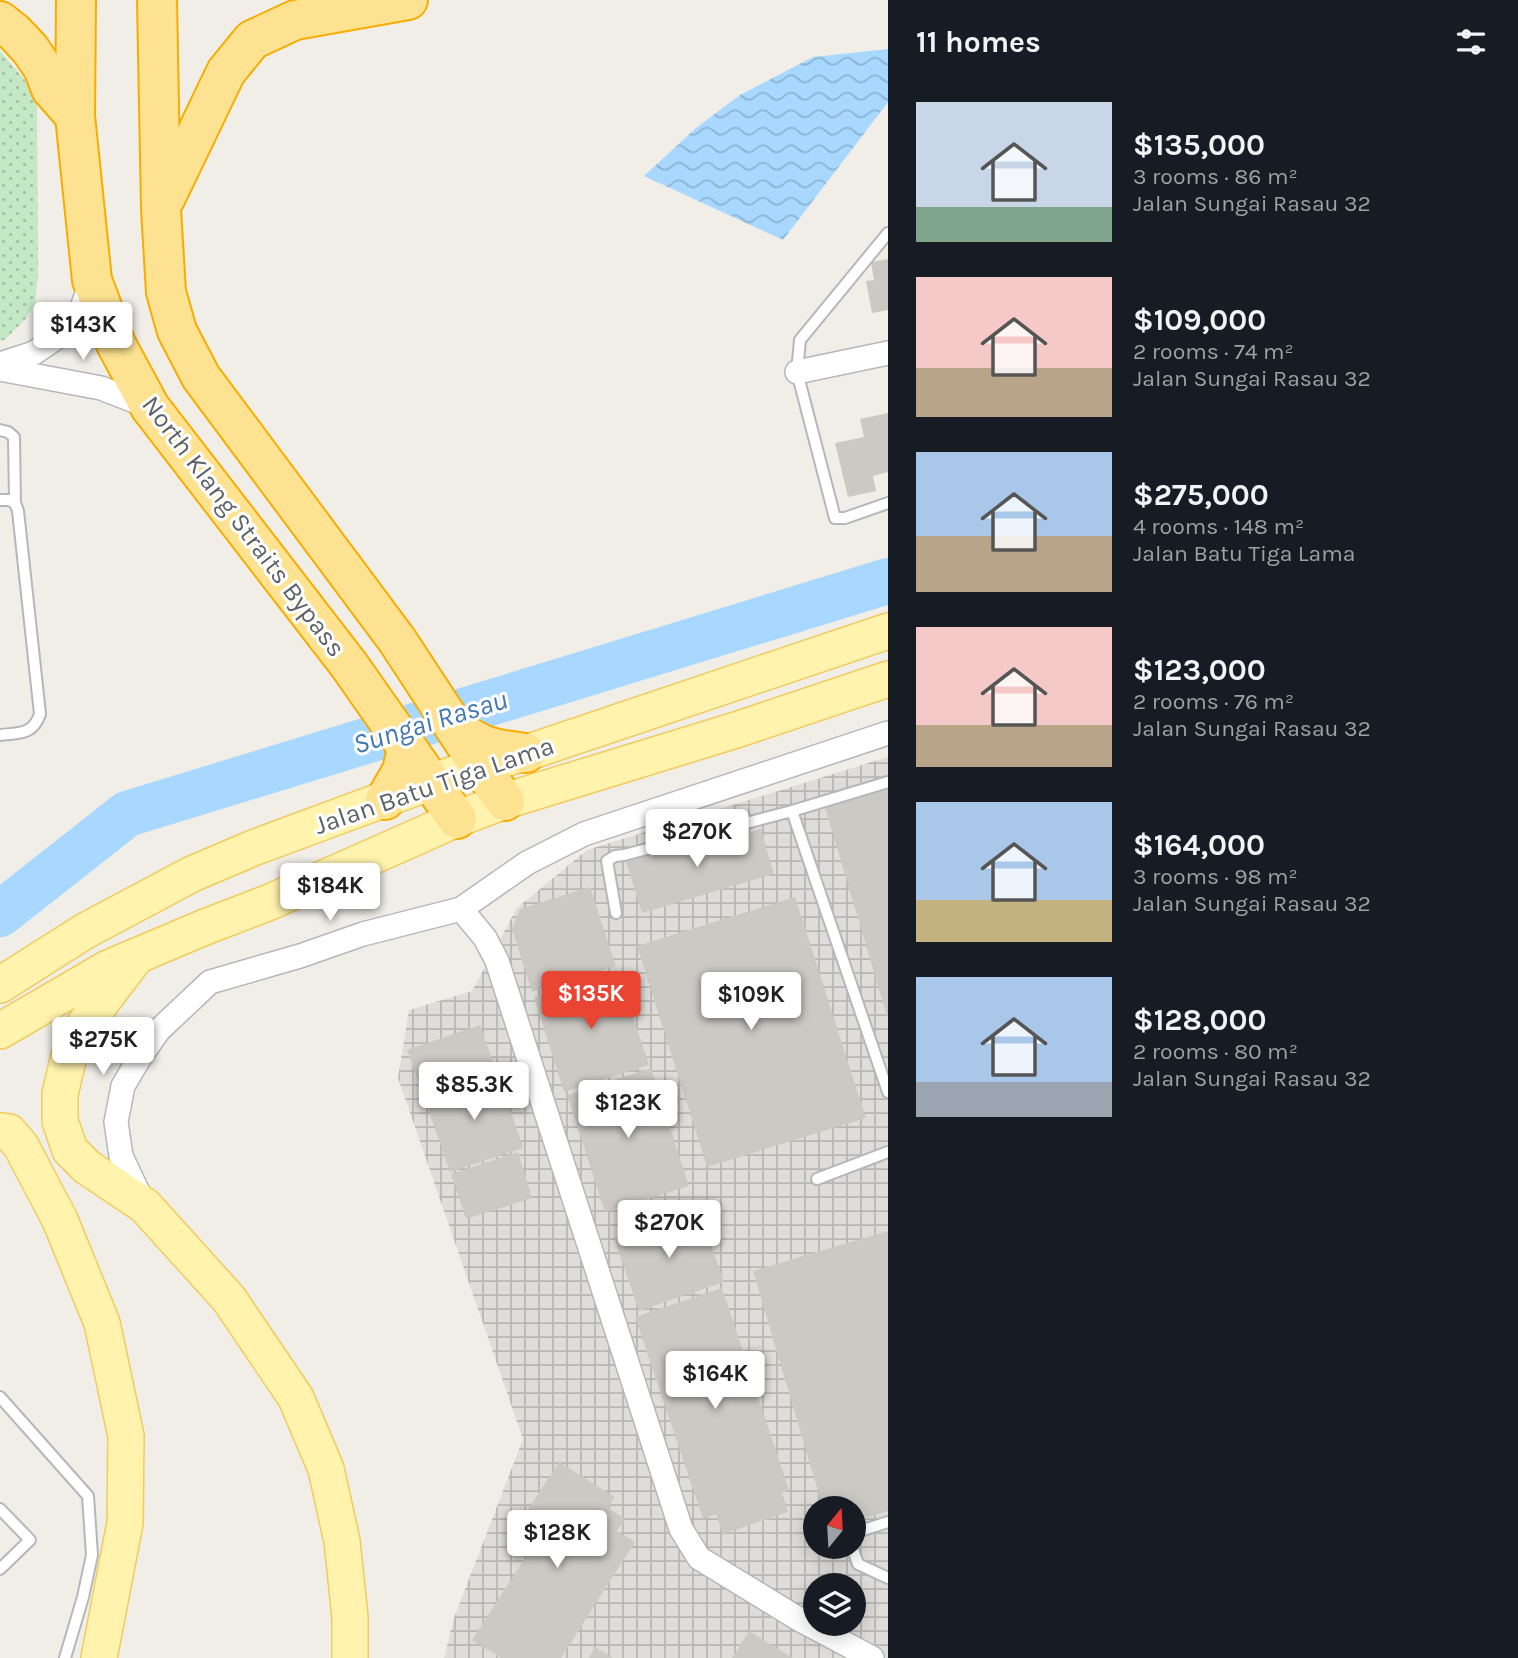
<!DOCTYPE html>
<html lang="en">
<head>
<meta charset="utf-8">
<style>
	body { margin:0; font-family:Karla,sans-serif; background:#20242c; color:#f1f3f6; height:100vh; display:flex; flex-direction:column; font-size:26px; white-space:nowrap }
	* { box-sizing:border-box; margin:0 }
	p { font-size:23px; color:#9ea1a6 }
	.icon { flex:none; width:38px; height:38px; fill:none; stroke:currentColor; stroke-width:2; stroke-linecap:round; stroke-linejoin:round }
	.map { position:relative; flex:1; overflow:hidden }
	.side { display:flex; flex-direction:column; background:#171b24; width:630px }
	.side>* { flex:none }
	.needle { width:46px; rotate:18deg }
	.buttons { position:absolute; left:803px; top:1496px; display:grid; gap:14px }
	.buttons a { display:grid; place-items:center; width:63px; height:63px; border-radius:50%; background:#171b24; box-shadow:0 4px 18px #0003; font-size:35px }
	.price { position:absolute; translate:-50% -60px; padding:0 16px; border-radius:7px; background:#fff; color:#222; font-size:23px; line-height:46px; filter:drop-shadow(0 2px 4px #0008) }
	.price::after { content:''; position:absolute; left:50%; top:42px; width:21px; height:16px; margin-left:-10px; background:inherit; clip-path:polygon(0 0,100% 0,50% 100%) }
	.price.selected { background:#ea4433; color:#fff }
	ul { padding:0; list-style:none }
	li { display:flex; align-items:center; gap:21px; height:175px; padding:0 28px }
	li span { display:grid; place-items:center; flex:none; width:196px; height:140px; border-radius:0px; color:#555 }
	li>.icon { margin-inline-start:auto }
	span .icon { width:84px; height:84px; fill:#fffc; stroke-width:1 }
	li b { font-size:30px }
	h2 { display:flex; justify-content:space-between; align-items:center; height:84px; padding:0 28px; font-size:30px }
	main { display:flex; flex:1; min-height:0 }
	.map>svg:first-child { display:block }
	.industrial { fill:url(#industrial-grid); fill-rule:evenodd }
	.park { fill:url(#park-dots) }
	.water { fill:url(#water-waves) }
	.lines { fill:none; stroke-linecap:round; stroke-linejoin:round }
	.river { stroke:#a8d8ff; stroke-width:46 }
	.building { fill:#ccc9c4 }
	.lane-casing { stroke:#b4b7bb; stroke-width:14 }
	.street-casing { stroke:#b4b7bb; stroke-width:26 }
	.primary-casing { stroke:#f2cb5e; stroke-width:38 }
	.highway-casing { stroke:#f7ad00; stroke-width:42 }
	.lane { stroke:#fff; stroke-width:10 }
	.street { stroke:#fff; stroke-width:23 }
	.primary { stroke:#fff3ad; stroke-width:35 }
	.highway { stroke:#fde391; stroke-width:38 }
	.labels { text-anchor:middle; stroke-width:6; stroke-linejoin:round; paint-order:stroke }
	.street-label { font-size:26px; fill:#5e6267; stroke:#fff }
	.water-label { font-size:28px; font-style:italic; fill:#4378b3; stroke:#fff }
</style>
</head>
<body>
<main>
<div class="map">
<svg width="888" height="1658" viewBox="0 0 888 1658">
	<defs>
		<pattern id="industrial-grid" width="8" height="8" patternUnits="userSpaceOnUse" patternTransform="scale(1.75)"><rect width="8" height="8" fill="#dfddd9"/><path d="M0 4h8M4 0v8" fill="none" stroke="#b8b7b4"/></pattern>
		<pattern id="park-dots" width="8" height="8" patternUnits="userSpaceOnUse" patternTransform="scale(1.75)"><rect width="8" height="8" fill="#c4e8c4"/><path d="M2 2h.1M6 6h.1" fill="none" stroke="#a2bfa3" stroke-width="1.8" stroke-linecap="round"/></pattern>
		<pattern id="water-waves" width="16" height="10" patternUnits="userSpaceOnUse" patternTransform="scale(1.75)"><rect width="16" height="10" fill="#a8d8ff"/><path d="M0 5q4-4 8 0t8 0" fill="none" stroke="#8cb3d2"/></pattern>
	</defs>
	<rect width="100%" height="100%" fill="#f0eee7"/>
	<path class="industrial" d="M888 757V1658H444L454 1618 523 1439 398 1078 409 1010 472 991 517 908 587 850ZM816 1508H854V1547H816ZM816 1586H854V1624H816Z"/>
	<polygon class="park" points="0,51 24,79 37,104 38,275 35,304 24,321 4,340 0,341"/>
	<polygon class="water" points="888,49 888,102 783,240 644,176 696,128 740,95 813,57"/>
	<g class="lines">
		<polyline class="river" points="0,914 127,814 888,581"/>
	</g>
	<g class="building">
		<polygon points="888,259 888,310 872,313 866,281 874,280 871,262"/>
		<polygon points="888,413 888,472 873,476 876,491 848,497 835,443 864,437 860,419"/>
		<polygon points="888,785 888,1016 887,1016 824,804"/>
		<polygon points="761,829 774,874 642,913 625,859 703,836 706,845"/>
		<polygon points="590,887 616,966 532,992 512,929 520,909"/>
		<polygon points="795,897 866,1118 707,1167 637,946"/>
		<polygon points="618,971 649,1065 564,1092 534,997"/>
		<polygon points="480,1025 495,1067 422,1092 407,1050"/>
		<polygon points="651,1068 689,1186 605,1212 567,1095"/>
		<polygon points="498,1073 523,1148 450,1172 424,1097"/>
		<polygon points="518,1152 532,1198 466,1219 451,1174"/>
		<polygon points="699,1209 724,1282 639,1311 614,1238"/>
		<polygon points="888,1231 888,1511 858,1520 854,1508 823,1508 753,1271"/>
		<polygon points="722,1288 789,1490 782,1493 788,1512 723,1534 716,1514 703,1519 635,1317"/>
		<polygon points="559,1462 615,1497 608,1508 625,1519 617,1531 635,1542 561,1658 501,1658 472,1640 534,1544 514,1531"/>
		<polygon points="749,1631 793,1658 732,1658"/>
		<polygon points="595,1647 613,1658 589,1658"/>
	</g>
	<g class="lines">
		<defs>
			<g id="lane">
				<polyline points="888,233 800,340 797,372 835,518 845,518 888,503"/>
				<polyline points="0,430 8,432 14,437 15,503"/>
				<path d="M0 500H9L15 503 18 511 40 714C33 735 19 733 0 735"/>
				<polyline points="792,811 888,1092"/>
				<polyline points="616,913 607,861 615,856 624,855 792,811 888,782"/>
				<polyline points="817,1179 888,1152"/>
				<polyline points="0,1397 88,1496 92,1555 83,1597 65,1658"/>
				<polyline points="0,1509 30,1540 0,1569"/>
				<polyline points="854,1533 888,1522"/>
				<polyline points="852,1547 858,1564 888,1578"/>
			</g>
			<g id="street">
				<polyline points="0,364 34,353 66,331 79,316 92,280"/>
				<polyline points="0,369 101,388 150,407"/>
				<polyline points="797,372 888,353"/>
				<polyline points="461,909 485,938 497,961 681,1529 699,1558 797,1618 872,1658"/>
				<polyline points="143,1203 121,1156 116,1122 123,1086 140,1057 159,1030 210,982 300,956 363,934 461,909 527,863 584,834 888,733"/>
			</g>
			<g id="primary">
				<polyline points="133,961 78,1033 68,1060 60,1094 60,1121 70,1150 87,1167 145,1206 229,1299 296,1398 326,1469 342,1541 350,1617 350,1658"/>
				<polyline points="0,985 85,931 192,874 253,848 415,788 479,765 526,753 888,631"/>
				<polyline points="0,1031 108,968 205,927 270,902 457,819 505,801 736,730 888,679"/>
				<polyline points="0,1131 9,1132 21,1146 60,1220 102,1323 126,1436 125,1523 99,1658"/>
			</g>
			<g id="highway">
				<polyline points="76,0 75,116 92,280 116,344 150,407 349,665 457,819"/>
				<polyline points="157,0 161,209 166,292 177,331 201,377 397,640 479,765 505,801"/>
				<polyline points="0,21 14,32 30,49 43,68 51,89 75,116"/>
				<polyline points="165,199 226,72 252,40 295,20 408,0"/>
				<path d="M455 727C482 748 493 749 526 753"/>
				<polyline points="385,800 402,771 407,748"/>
			</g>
		</defs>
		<use href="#lane" class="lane-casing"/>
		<use href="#street" class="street-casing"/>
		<use href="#primary" class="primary-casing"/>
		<use href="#highway" class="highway-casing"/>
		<use href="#lane" class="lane"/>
		<use href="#street" class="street"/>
		<use href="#primary" class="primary"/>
		<use href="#highway" class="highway"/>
	</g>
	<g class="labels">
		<g class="street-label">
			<text transform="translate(244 526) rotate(53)" y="9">North Klang Straits Bypass</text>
			<text transform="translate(434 785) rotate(-19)" y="9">Jalan Batu Tiga Lama</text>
		</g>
		<g class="water-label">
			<text transform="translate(430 721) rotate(-17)" y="10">Sungai Rasau</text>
		</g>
	</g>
</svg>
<div class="buttons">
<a><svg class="needle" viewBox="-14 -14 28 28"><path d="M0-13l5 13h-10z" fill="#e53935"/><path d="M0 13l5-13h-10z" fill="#9ea1a6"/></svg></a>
<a><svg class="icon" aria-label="layers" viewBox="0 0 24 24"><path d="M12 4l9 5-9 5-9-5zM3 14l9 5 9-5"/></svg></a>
</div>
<b class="price" style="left:83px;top:362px">$143K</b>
<b class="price" style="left:697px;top:869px">$270K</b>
<b class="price" style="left:330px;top:923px">$184K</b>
<b class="price selected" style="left:591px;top:1031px">$135K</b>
<b class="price" style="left:751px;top:1032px">$109K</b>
<b class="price" style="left:103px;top:1077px">$275K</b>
<b class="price" style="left:474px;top:1122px">$85.3K</b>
<b class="price" style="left:628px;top:1140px">$123K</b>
<b class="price" style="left:669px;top:1260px">$270K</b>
<b class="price" style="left:715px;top:1411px">$164K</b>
<b class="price" style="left:557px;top:1570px">$128K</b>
</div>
<section class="side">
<h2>11 homes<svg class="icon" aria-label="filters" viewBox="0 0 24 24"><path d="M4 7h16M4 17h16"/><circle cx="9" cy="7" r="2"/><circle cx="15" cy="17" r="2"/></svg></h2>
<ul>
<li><span style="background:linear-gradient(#c9d6e8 75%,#7fa58c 0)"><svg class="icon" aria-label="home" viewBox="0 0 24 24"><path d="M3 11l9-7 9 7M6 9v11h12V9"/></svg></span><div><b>$135,000</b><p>3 rooms · 86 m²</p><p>Jalan Sungai Rasau 32</p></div></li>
<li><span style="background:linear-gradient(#f6c9c9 65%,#b9a48a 0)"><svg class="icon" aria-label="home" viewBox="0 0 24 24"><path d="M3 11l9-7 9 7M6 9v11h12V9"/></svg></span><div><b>$109,000</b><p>2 rooms · 74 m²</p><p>Jalan Sungai Rasau 32</p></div></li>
<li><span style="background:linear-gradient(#a9c7e8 60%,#b9a48a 0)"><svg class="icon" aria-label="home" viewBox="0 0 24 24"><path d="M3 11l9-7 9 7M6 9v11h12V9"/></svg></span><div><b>$275,000</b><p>4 rooms · 148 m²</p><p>Jalan Batu Tiga Lama</p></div></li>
<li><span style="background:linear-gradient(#f6c9c9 70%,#b9a48a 0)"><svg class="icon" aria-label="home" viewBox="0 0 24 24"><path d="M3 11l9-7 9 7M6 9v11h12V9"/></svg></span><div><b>$123,000</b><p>2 rooms · 76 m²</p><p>Jalan Sungai Rasau 32</p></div></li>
<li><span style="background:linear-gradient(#a9c7e8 70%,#c2b280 0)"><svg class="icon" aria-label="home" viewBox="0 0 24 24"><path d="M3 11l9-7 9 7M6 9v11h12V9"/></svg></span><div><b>$164,000</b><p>3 rooms · 98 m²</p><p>Jalan Sungai Rasau 32</p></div></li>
<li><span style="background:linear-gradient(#a9c7e8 75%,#9aa5b1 0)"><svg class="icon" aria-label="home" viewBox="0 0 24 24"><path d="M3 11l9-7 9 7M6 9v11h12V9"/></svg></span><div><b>$128,000</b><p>2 rooms · 80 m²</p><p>Jalan Sungai Rasau 32</p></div></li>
</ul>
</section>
</main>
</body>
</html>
